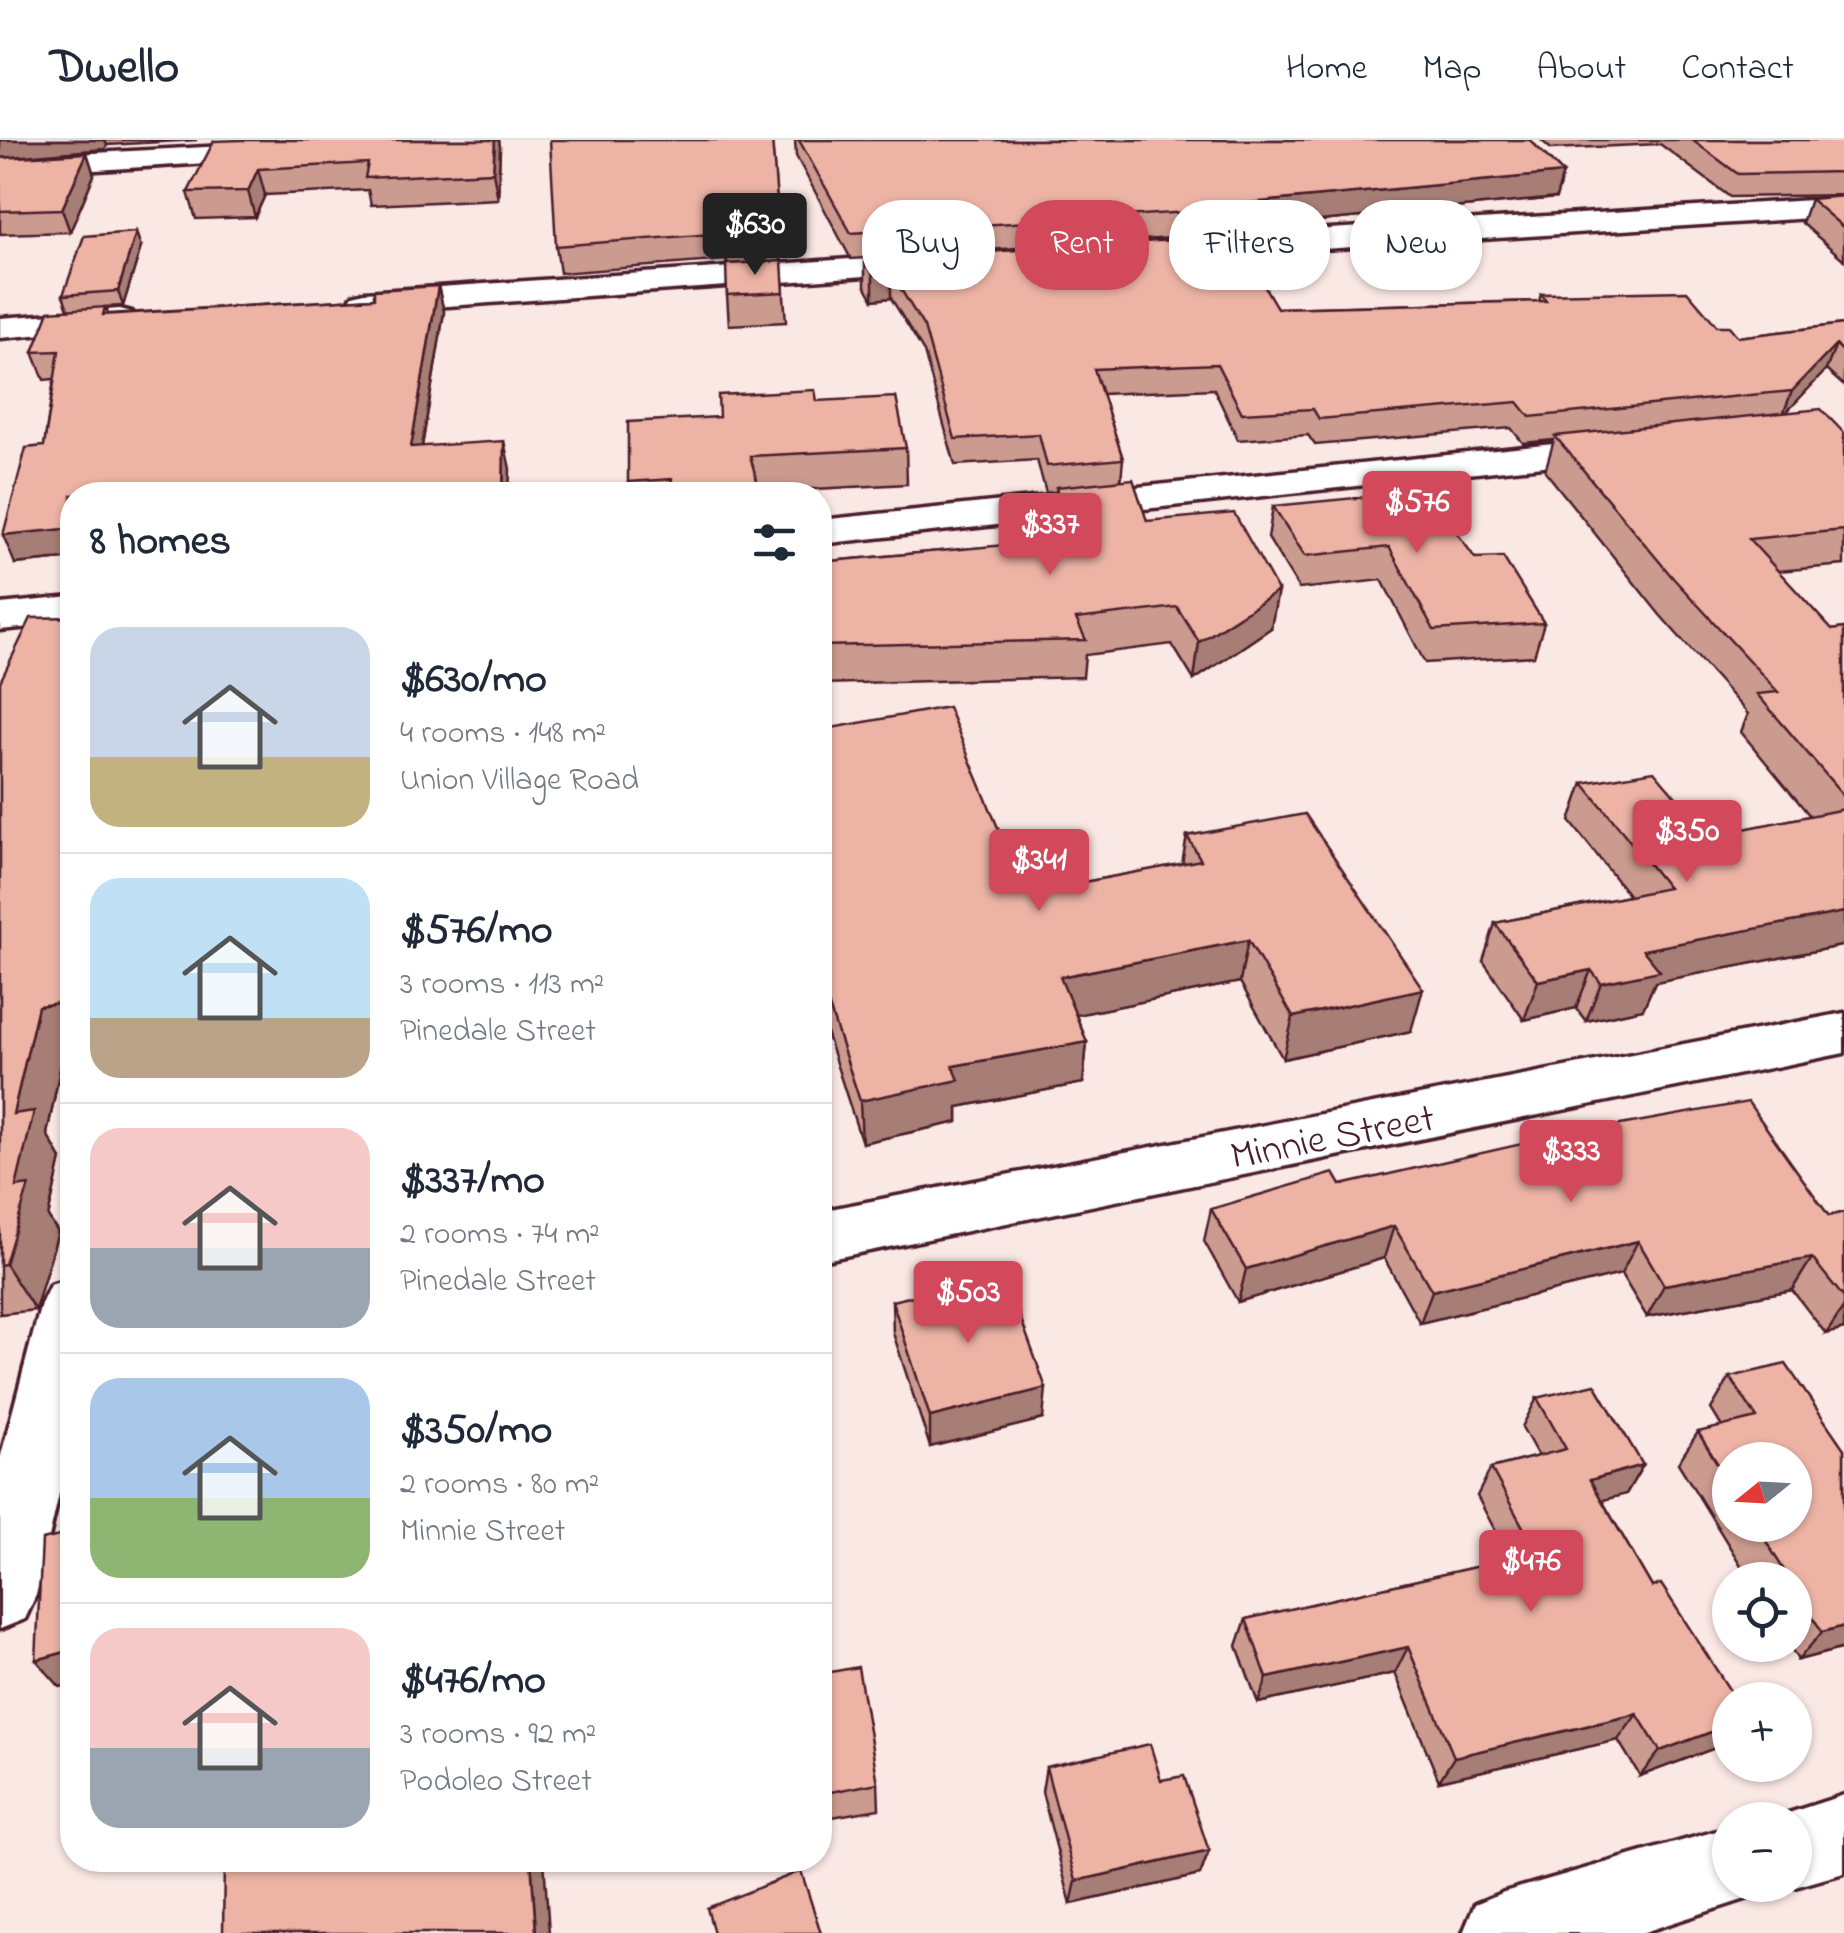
<!DOCTYPE html>
<html lang="en">
<head>
<meta charset="utf-8">
<style>
	body { margin:0; font-family:"Indie Flower",sans-serif; background:#f6f6f7; color:#1f2937; height:100vh; display:flex; flex-direction:column; font-size:38px; white-space:nowrap }
	* { box-sizing:border-box; margin:0 }
	p { font-size:32px; color:#747a83 }
	.icon { flex:none; width:55px; height:55px; fill:none; stroke:currentColor; stroke-width:2; stroke-linecap:round; stroke-linejoin:round }
	.map { position:relative; flex:1; overflow:hidden }
	.panel { position:absolute; left:60px; top:342px; width:772px; height:1390px; display:flex; flex-direction:column; background:#fff; border-radius:40px; box-shadow:0 2px 8px #0004 }
	.panel>* { flex:none }
	.guide { position:absolute; left:862px; top:60px; width:830px; height:90px; display:flex; gap:20px }
	.needle { width:65px; rotate:252deg }
	.fabs { position:absolute; left:1712px; top:1302px; display:grid; gap:20px }
	.fabs a { display:grid; place-items:center; width:100px; height:100px; border-radius:50%; background:#fff; box-shadow:0 2px 8px #0004; font-size:50px }
	.price { position:absolute; translate:-50% -85px; padding:0 22px; border-radius:10px; background:#d1495b; color:#fff; font-size:32px; line-height:65px; filter:drop-shadow(0 2px 5px #0008) }
	.price::after { content:''; position:absolute; left:50%; top:60px; width:30px; height:22px; margin-left:-15px; background:inherit; clip-path:polygon(0 0,100% 0,50% 100%) }
	.price.selected { background:#222; color:#fff }
	ul { padding:0; list-style:none }
	li { display:flex; align-items:center; gap:30px; height:250px; padding:0 30px }
	li+li { border-top:2px solid #e0e1e3 }
	li span { display:grid; place-items:center; flex:none; width:280px; height:200px; border-radius:30px; color:#555 }
	li>.icon { margin-inline-start:auto }
	span .icon { width:120px; height:120px; fill:#fffc; stroke-width:1 }
	li b { font-size:42px }
	h2 { display:flex; justify-content:space-between; align-items:center; height:120px; padding:0 30px; font-size:42px }
	.tag { padding:0 35px; border-radius:40px; background:#fff; box-shadow:0 2px 8px #0004; font-size:35px; line-height:90px }
	.tag.selected { background:#d1495b; color:#fff }
	header { display:flex; align-items:center; gap:60px; box-sizing:border-box; height:140px; padding:0 50px; background:#fff; border-bottom:2px solid #e0e1e3 }
	header strong { font-size:48px }
	nav { display:flex; gap:55px; margin-inline-start:auto; font-size:35px }
	.map>svg:first-child { display:block }
	.lines { fill:none; stroke-linecap:round; stroke-linejoin:round }
	.minor-casing { stroke:#4a1f2b; stroke-width:7 }
	.minor { fill:#fff; fill-rule:evenodd }
	.wall { fill:#cc9b8f; stroke:#4a1f2b; stroke-width:2.5; fill-rule:evenodd }
	.shaded-wall { fill:#a67e74; stroke:#4a1f2b; stroke-width:2.5 }
	.building { fill:#edb4a6; stroke:#4a1f2b; stroke-width:2.5 }
	.labels { text-anchor:middle; stroke-width:8; stroke-linejoin:round; paint-order:stroke }
	.street-label { font-size:40px; fill:#4a1f2b; stroke:#fff }
</style>
</head>
<body>
<header>
<strong>Dwello</strong>
<nav><a>Home</a><a>Map</a><a>About</a><a>Contact</a></nav>
</header>
<div class="map">
<svg width="1844" height="1793" viewBox="0 0 1844 1793">
	<rect width="100%" height="100%" fill="#fae8e4"/>
	<filter id="ink" filterUnits="userSpaceOnUse"><feTurbulence type="fractalNoise" baseFrequency=".01" numOctaves="2"/><feDisplacementMap in="SourceGraphic" scale="20" xChannelSelector="R" yChannelSelector="G"/><feConvolveMatrix kernelMatrix="1 2 1 2 8 2 1 2 1" color-interpolation-filters="sRGB"/></filter>
	<g filter="url(#ink)">
		<g class="lines">
			<defs>
				<g id="minor">
					<polygon points="279,3 293,12 289,18 0,36 0,18"/>
					<polygon points="1844,58 1844,76 1163,119 1147,109 1163,99"/>
					<polygon points="938,113 949,116 954,123 949,130 365,172 353,169 348,162 353,155 365,152"/>
					<polygon points="120,169 132,172 137,179 132,186 0,198 0,178"/>
					<polygon points="1622,297 1635,300 1641,308 1635,316 820,404 820,380"/>
					<polygon points="72,457 72,483 0,490 0,464"/>
					<polygon points="1844,873 1844,913 820,1121 820,1071"/>
					<polygon points="72,1138 72,1297 36,1455 25,1479 0,1489 0,1319 41,1164 50,1145"/>
					<polygon points="1844,1655 1844,1733 1795,1747 1789,1745 1795,1745 1795,1680 1767,1680"/>
					<polygon points="1730,1687 1730,1745 1762,1745 1758,1755 1641,1793 1463,1793 1475,1764 1504,1752"/>
				</g>
			</defs>
			<use href="#minor" class="minor-casing"/>
			<use href="#minor" class="minor"/>
		</g>
		<g class="wall">
			<polygon points="0,0 197,0 107,5 105,9 5,17 87,13 94,35 70,92 0,94"/>
			<polygon points="234,0 499,0 500,7 498,59 371,65 368,50 265,55 255,77 196,79 188,52"/>
			<polygon points="772,0 786,182 729,185 727,155 727,120 560,133 556,106"/>
			<polygon points="795,0 1530,0 1563,33 1556,58 1218,91 1218,95 851,119 796,16"/>
			<polygon points="1541,0 1844,0 1844,55 1730,57 1660,4 1551,9"/>
			<polygon points="1844,56 1844,120 1802,83 1810,59"/>
			<polygon points="141,107 123,166 105,167 108,174 374,158 438,146 444,172 422,307 510,329 72,355 72,418 15,424 44,306 54,239 44,240 33,212 68,169 63,155"/>
			<polygon points="865,120 1277,168 1539,161 1541,154 1717,186 1738,197 1844,184 1844,246 1826,230 1786,272 1844,293 1844,425 1778,431 1832,490 1844,488 1844,803 1841,806 1655,842 1643,869 1586,881 1576,868 1524,880 1483,821 1495,783 1629,756 1570,681 1583,643 1709,696 1810,676 1741,592 1748,574 1660,475 1545,331 1554,300 1523,303 1511,288 1315,305 1308,295 1238,300 1214,249 1102,254 1123,319 1121,340 1147,381 1271,488 1194,540 1172,504 1085,515 1083,537 820,544 820,422 1009,405 1010,383 1054,380 1055,352 1046,353 1037,320 955,325 924,212 891,158 873,160 865,145"/>
			<polygon points="817,261 906,308 907,344 760,352 761,355 630,355 628,342 719,277"/>
			<polygon points="1273,366 1475,418 1544,483 1534,516 1425,523 1382,440 1299,449 1268,398"/>
			<polygon points="72,477 72,913 63,914 47,994 61,1019 48,1077 58,1092 35,1170 0,1174 0,542"/>
			<polygon points="820,590 1025,753 1182,724 1187,696 1411,891 1283,919 1240,842 1076,875 1087,902 1083,943 958,967 958,982 862,1003 822,880 820,881"/>
			<polygon points="1341,1045 1829,1076 1844,1072 1844,1189 1826,1194 1792,1150 1647,1177 1621,1134 1420,1183 1384,1118 1238,1162 1204,1101 1211,1069"/>
			<polygon points="892,1161 1043,1279 930,1307 893,1193"/>
			<path d="M1730 1237 1844 1309V1508L1798 1520 1789 1505H1795V1440H1750L1678 1323 1698 1292 1722 1287 1711 1269ZM1730 1320 1795 1385H1730Z"/>
			<polygon points="1537,1258 1643,1325 1626,1354 1602,1360 1652,1447 1730,1560 1730,1600 1726,1604 1640,1636 1618,1600 1439,1641 1395,1533 1258,1563 1237,1506 1246,1479 1510,1419 1477,1356 1491,1328 1538,1316 1522,1287"/>
			<polygon points="820,1534 878,1643 879,1669 820,1679"/>
			<polygon points="1046,1627 1161,1640 1209,1711 1200,1735 1071,1764 1042,1652"/>
		</g>
		<g class="shaded-wall">
			<polygon points="0,0 105,0 107,5 105,9 0,18"/>
			<polygon points="495,0 499,0 500,7 498,59 493,32"/>
			<polygon points="87,13 94,35 70,92 62,69"/>
			<polygon points="258,29 265,55 255,77 248,51"/>
			<polygon points="1563,33 1556,58 1218,91 1221,70 1218,66"/>
			<polygon points="136,92 141,107 123,166 118,151"/>
			<polygon points="891,133 891,158 873,160 873,135"/>
			<polygon points="438,146 444,172 417,336 411,307"/>
			<polygon points="1836,205 1826,230 1782,277 1792,251"/>
			<polygon points="504,301 510,329 509,355 503,355"/>
			<polygon points="66,382 72,398 72,418 15,424 3,395"/>
			<polygon points="1278,451 1271,488 1194,540 1199,502"/>
			<polygon points="1844,772 1844,803 1841,806 1655,842 1643,869 1586,881 1601,843 1643,810"/>
			<polygon points="1248,800 1240,842 1057,879 1060,837"/>
			<polygon points="1591,830 1576,868 1524,880 1538,841"/>
			<polygon points="820,843 822,880 820,881"/>
			<polygon points="1423,849 1411,891 1283,919 1293,877"/>
			<polygon points="72,861 72,913 63,914 47,994 61,1019 48,1077 58,1092 35,1170 5,1124 16,1047 13,974 38,866"/>
			<polygon points="1087,902 1083,943 958,967 958,982 862,1003 860,961 953,926"/>
			<polygon points="1394,1086 1384,1118 1238,1162 1246,1129"/>
			<polygon points="1638,1101 1621,1134 1420,1183 1432,1151"/>
			<polygon points="1812,1118 1792,1150 1647,1177 1664,1145"/>
			<polygon points="1844,1167 1844,1189 1826,1194"/>
			<polygon points="1046,1248 1043,1279 930,1307 930,1277"/>
			<polygon points="1643,1325 1626,1354 1574,1368 1590,1340"/>
			<polygon points="1844,1486 1844,1508 1798,1520 1822,1492"/>
			<polygon points="1408,1507 1395,1533 1258,1563 1267,1538"/>
			<polygon points="72,1510 72,1544 60,1547 36,1520"/>
			<polygon points="1637,1574 1618,1600 1439,1641 1454,1617"/>
			<polygon points="1730,1585 1730,1600 1726,1604 1640,1636 1660,1611"/>
			<polygon points="1209,1711 1200,1735 1071,1764 1076,1741"/>
			<polygon points="531,1720 544,1720 549,1793 536,1793"/>
		</g>
		<g class="building">
			<polygon points="241,0 495,0 493,32 365,38 368,23 258,29 248,51 188,52 214,1"/>
			<polygon points="550,0 772,0 780,97 725,100 725,93 556,106"/>
			<polygon points="799,0 1530,0 1563,33 1218,66 1221,70 851,93"/>
			<polygon points="1692,0 1844,0 1844,32 1738,34"/>
			<polygon points="87,13 62,69 0,71 0,18"/>
			<polygon points="1844,56 1844,88 1810,59"/>
			<polygon points="136,92 118,151 63,155 84,96"/>
			<polygon points="1235,96 1277,168 1546,161 1541,154 1687,151 1717,186 1729,186 1738,197 1844,184 1844,212 1836,205 1792,251 1530,277 1518,262 1319,279 1313,269 1242,273 1217,224 1094,229 1123,319 1047,326 1039,294 955,299 924,187 891,133 873,135 865,120"/>
			<polygon points="782,121 784,152 727,155 726,124"/>
			<polygon points="438,146 411,307 504,301 503,355 72,355 72,382 66,382 65,389 3,395 26,308 44,306 59,211 33,212 49,171 105,167 103,175 374,158 374,150"/>
			<polygon points="815,250 817,261 896,257 906,308 750,316 761,355 672,355 672,339 628,342 628,282 719,277 718,255"/>
			<polygon points="1821,269 1844,293 1844,390 1749,399 1832,490 1844,488 1844,656 1757,554 1778,552 1673,438 1555,296"/>
			<polygon points="1133,339 1147,381 1234,373 1278,451 1199,502 1177,467 1076,479 1086,500 820,506 820,422 1017,404 1010,383 1064,379 1056,347"/>
			<polygon points="1427,351 1475,418 1503,417 1544,483 1434,490 1389,407 1305,416 1273,366"/>
			<polygon points="72,477 72,861 38,866 13,974 34,971 16,1047 29,1045 5,1124 0,1125 0,542 31,478"/>
			<polygon points="948,567 1025,753 1201,720 1187,696 1305,674 1423,849 1293,877 1248,800 1060,837 1087,902 953,926 959,940 860,961 820,839 820,590"/>
			<polygon points="1654,631 1709,696 1844,669 1844,772 1643,810 1660,831 1601,843 1591,830 1538,841 1495,783 1668,748 1583,643"/>
			<polygon points="1748,962 1829,1076 1844,1072 1844,1158 1812,1118 1664,1145 1638,1101 1432,1151 1394,1086 1246,1129 1211,1069 1334,1033 1341,1045 1548,998"/>
			<polygon points="1005,1135 1046,1248 930,1277 892,1161"/>
			<polygon points="1786,1224 1844,1309 1844,1486 1822,1492 1795,1448 1795,1440 1790,1440 1756,1385 1795,1385 1795,1320 1730,1320 1730,1344 1698,1292 1757,1278 1730,1237"/>
			<polygon points="1595,1244 1643,1325 1590,1340 1652,1447 1661,1444 1736,1560 1730,1560 1730,1585 1660,1611 1637,1574 1454,1617 1408,1507 1267,1538 1246,1479 1537,1413 1491,1328 1566,1309 1537,1258"/>
			<polygon points="72,1393 72,1510 36,1520 42,1400"/>
			<polygon points="858,1527 878,1643 820,1654 820,1534"/>
			<polygon points="1150,1604 1161,1640 1184,1636 1209,1711 1076,1741 1046,1627"/>
			<polygon points="224,1720 531,1720 536,1793 223,1793"/>
			<polygon points="801,1731 821,1793 714,1793 707,1768"/>
		</g>
	</g>
	<g class="labels">
		<g class="street-label">
			<text transform="translate(1332 995) rotate(-11)" y="14">Minnie Street</text>
		</g>
	</g>
</svg>
<div class="fabs">
<a><svg class="needle" viewBox="-14 -14 28 28"><path d="M0-13l5 13h-10z" fill="#e53935"/><path d="M0 13l5-13h-10z" fill="#747a83"/></svg></a>
<a><svg class="icon" aria-label="locate" viewBox="0 0 24 24"><circle cx="12" cy="12" r="6"/><path d="M12 2v4M12 18v4M2 12h4M18 12h4"/></svg></a>
<a>+</a>
<a>−</a>
</div>
<b class="price selected" style="left:755px;top:138px">$630</b>
<b class="price" style="left:1417px;top:416px">$576</b>
<b class="price" style="left:1050px;top:438px">$337</b>
<b class="price" style="left:1687px;top:745px">$350</b>
<b class="price" style="left:1039px;top:774px">$341</b>
<b class="price" style="left:1571px;top:1065px">$333</b>
<b class="price" style="left:968px;top:1206px">$503</b>
<b class="price" style="left:1531px;top:1475px">$476</b>
<div class="guide">
<a class="tag">Buy</a>
<a class="tag selected">Rent</a>
<a class="tag">Filters</a>
<a class="tag">New</a>
</div>
<section class="panel">
<h2>8 homes<svg class="icon" aria-label="filters" viewBox="0 0 24 24"><path d="M4 7h16M4 17h16"/><circle cx="9" cy="7" r="2"/><circle cx="15" cy="17" r="2"/></svg></h2>
<ul>
<li><span style="background:linear-gradient(#c9d6e8 65%,#c2b280 0)"><svg class="icon" aria-label="home" viewBox="0 0 24 24"><path d="M3 11l9-7 9 7M6 9v11h12V9"/></svg></span><div><b>$630/mo</b><p>4 rooms · 148 m²</p><p>Union Village Road</p></div></li>
<li><span style="background:linear-gradient(#bfe0f5 70%,#b9a48a 0)"><svg class="icon" aria-label="home" viewBox="0 0 24 24"><path d="M3 11l9-7 9 7M6 9v11h12V9"/></svg></span><div><b>$576/mo</b><p>3 rooms · 113 m²</p><p>Pinedale Street</p></div></li>
<li><span style="background:linear-gradient(#f6c9c9 60%,#9aa5b1 0)"><svg class="icon" aria-label="home" viewBox="0 0 24 24"><path d="M3 11l9-7 9 7M6 9v11h12V9"/></svg></span><div><b>$337/mo</b><p>2 rooms · 74 m²</p><p>Pinedale Street</p></div></li>
<li><span style="background:linear-gradient(#a9c7e8 60%,#8fb573 0)"><svg class="icon" aria-label="home" viewBox="0 0 24 24"><path d="M3 11l9-7 9 7M6 9v11h12V9"/></svg></span><div><b>$350/mo</b><p>2 rooms · 80 m²</p><p>Minnie Street</p></div></li>
<li><span style="background:linear-gradient(#f6c9c9 60%,#9aa5b1 0)"><svg class="icon" aria-label="home" viewBox="0 0 24 24"><path d="M3 11l9-7 9 7M6 9v11h12V9"/></svg></span><div><b>$476/mo</b><p>3 rooms · 92 m²</p><p>Podoleo Street</p></div></li>
</ul>
</section>
</div>
</body>
</html>
